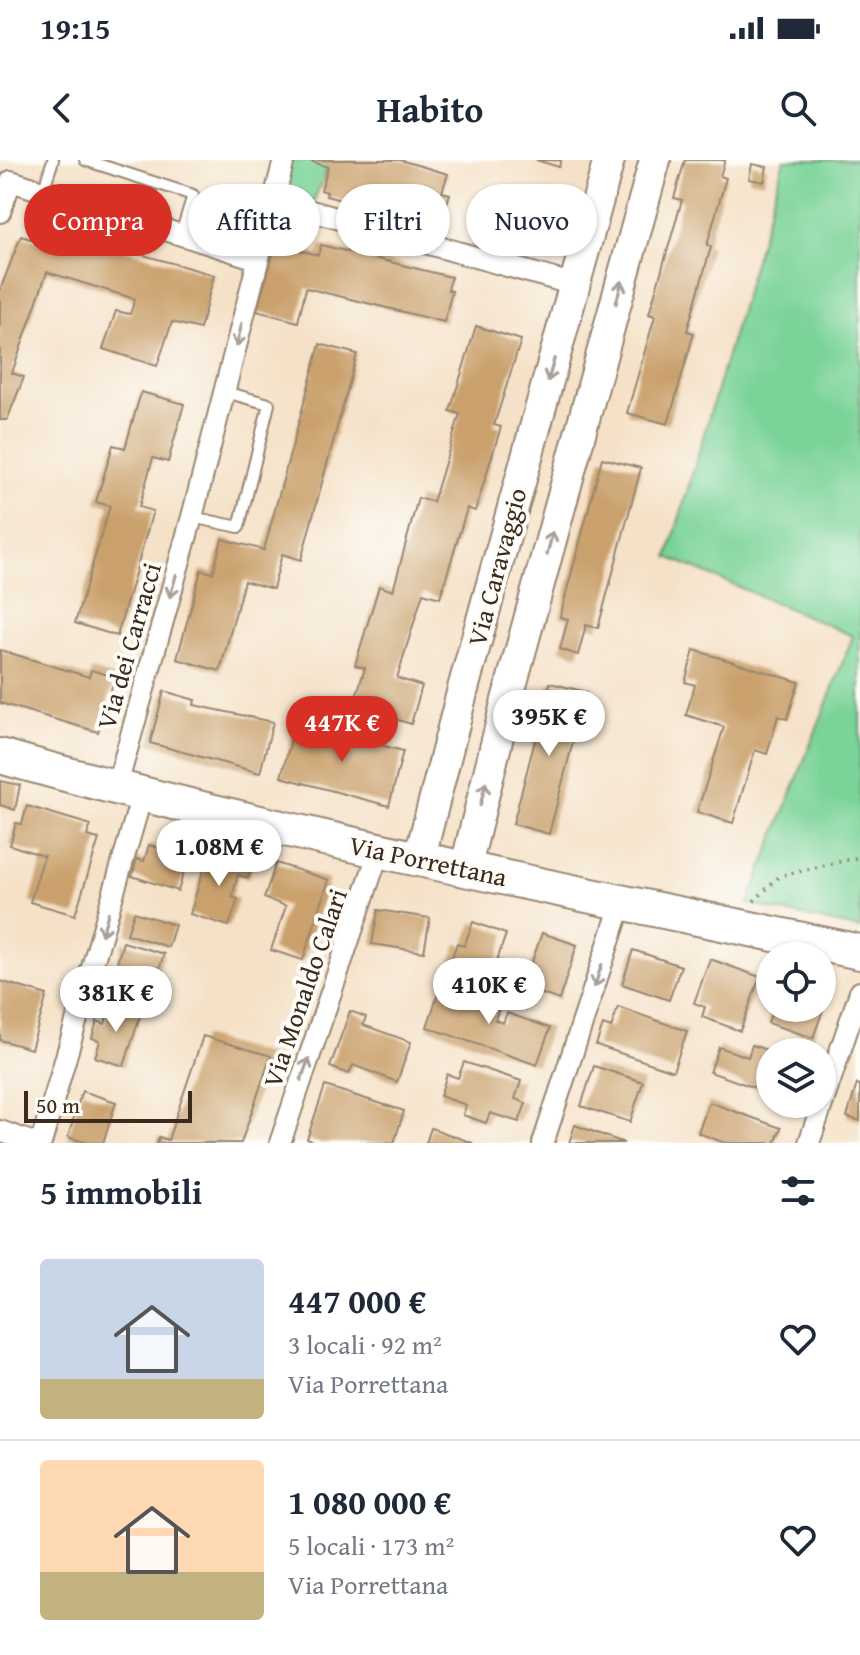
<!DOCTYPE html>
<html lang="it">
<head>
<meta charset="utf-8">
<style>
	body { margin:0; font-family:"Gentium Book Plus",serif; background:#f6f6f7; color:#1f2937; height:100vh; display:flex; flex-direction:column; font-size:30px; white-space:nowrap }
	* { box-sizing:border-box; margin:0 }
	p { font-size:26px; color:#747a83 }
	.icon { flex:none; width:44px; height:44px; fill:none; stroke:currentColor; stroke-width:2; stroke-linecap:round; stroke-linejoin:round }
	.map { position:relative; height:983px; overflow:hidden }
	.sheet { display:flex; flex-direction:column; background:#fff; flex:1 }
	.sheet>* { flex:none }
	.hud { position:absolute; left:24px; top:24px; width:812px; height:72px; display:flex; gap:16px }
	.buttons { position:absolute; left:756px; top:782px; display:grid; gap:16px }
	.buttons a { display:grid; place-items:center; width:80px; height:80px; border-radius:50%; background:#fff; box-shadow:0 2px 6px #0004; font-size:40px }
	.scale { position:absolute; left:24px; bottom:20px; width:168px; box-sizing:border-box; padding-left:8px; border:4px solid #3b2a1e; border-top:0; font-size:22px; line-height:28px; white-space:nowrap; color:#3b2a1e; -webkit-text-stroke:6px #fdfcf7; paint-order:stroke }
	.price { position:absolute; translate:-50% -68px; padding:0 18px; border-radius:28px; background:#fff; color:#222; font-size:26px; line-height:52px; filter:drop-shadow(0 2px 4px #0008) }
	.price::after { content:''; position:absolute; left:50%; top:48px; width:24px; height:18px; margin-left:-12px; background:inherit; clip-path:polygon(0 0,100% 0,50% 100%) }
	.price.active { background:#d93025; color:#fff }
	ul { padding:0; list-style:none }
	li { display:flex; align-items:center; gap:24px; height:200px; padding:0 40px }
	li+li { border-top:2px solid #e0e1e3 }
	li span { display:grid; place-items:center; flex:none; width:224px; height:160px; border-radius:8px; color:#555 }
	li>.icon { margin-inline-start:auto }
	span .icon { width:96px; height:96px; fill:#fffc; stroke-width:1 }
	li b { font-size:34px }
	h2 { display:flex; justify-content:space-between; align-items:center; height:96px; padding:0 40px; font-size:34px }
	.chip { padding:0 28px; border-radius:36px; background:#fff; box-shadow:0 2px 6px #0004; font-size:28px; line-height:72px }
	.chip.active { background:#d93025; color:#fff }
	.status { display:flex; justify-content:space-between; align-items:center; height:56px; padding:0 40px; background:#fff; direction:ltr }
	.status svg { height:22px; fill:currentColor }
	header { display:flex; justify-content:space-between; align-items:center; height:104px; padding:0 40px; background:#fff; font-size:36px; font-weight:700 }
	.map>svg:first-child { display:block }
	.green { fill:#7ad399; stroke:#5a7e5c; stroke-width:2 }
	.building { fill:#caa16d }
	.lines { fill:none; stroke-linecap:round; stroke-linejoin:round }
	.service-casing { stroke:#988672; stroke-width:14 }
	.minor-casing { stroke:#988672; stroke-width:24 }
	.secondary-casing { stroke:#988672; stroke-width:34 }
	.primary-casing { stroke:#988672; stroke-width:38 }
	.path { stroke:#988672; stroke-width:4; stroke-dasharray:2 6; stroke-linecap:butt }
	.service { stroke:#fff; stroke-width:10 }
	.minor { stroke:#fff; stroke-width:20 }
	.secondary { stroke:#fff; stroke-width:30 }
	.primary { stroke:#fff; stroke-width:34 }
	.oneway { stroke:#a79f9a }
	.labels { text-anchor:middle; stroke-width:8; stroke-linejoin:round; paint-order:stroke }
	.street-label { font-size:26px; fill:#3b2a1e; stroke:#fdfcf7 }
</style>
</head>
<body>
<div class="status"><b>19:15</b><svg viewBox="0 0 49 12"><path d="M0 12V9h3v3zM5 12V6h3v6zM10 12V3h3v9zM15 12V0h3v12zM26 1h20v11H26zM47 4h2v5h-2z"/></svg></div>
<header><svg class="icon" aria-label="back" viewBox="0 0 24 24"><path d="M15 5l-7 7 7 7"/></svg>Habito<svg class="icon" aria-label="search" viewBox="0 0 24 24"><circle cx="10" cy="10" r="6"/><path d="M15 15l6 6"/></svg></header>
<div class="map">
<svg width="860" height="983" viewBox="0 0 860 983">
	<rect width="100%" height="100%" fill="#fdfcf7"/>
	<filter id="ink" filterUnits="userSpaceOnUse"><feTurbulence type="fractalNoise" baseFrequency=".0125" numOctaves="2"/><feDisplacementMap in="SourceGraphic" scale="16" xChannelSelector="R" yChannelSelector="G"/><feConvolveMatrix kernelMatrix="1 2 1 2 8 2 1 2 1" color-interpolation-filters="sRGB"/></filter>
	<filter id="wash" filterUnits="userSpaceOnUse"><feTurbulence type="fractalNoise" baseFrequency=".006" numOctaves="4" result="noise"/><feDisplacementMap in="SourceGraphic" scale="32" xChannelSelector="R" yChannelSelector="G"/><feGaussianBlur stdDeviation="1.8" result="paint"/><feColorMatrix in="noise" values="0 0 0 0 0 0 0 0 0 0 0 0 0 0 0 0 0 1.4 0 .05"/><feComposite in="paint" operator="in"/></filter>
	<g filter="url(#wash)">
		<rect width="100%" height="100%" fill="#f5e1c7"/>
		<g class="green">
			<polygon points="286,0 330,0 312,46 274,33"/>
			<polygon points="784,0 860,0 860,769 748,744 853,476 668,397"/>
		</g>
		<g id="blocks">
			<g class="building">
				<polygon points="307,0 400,0 448,14 442,32 450,34 440,66 326,36 327,32 321,30 328,7"/>
				<polygon points="536,0 561,0 559,7"/>
				<polygon points="685,0 725,0 720,16 726,18 707,85 711,87 687,171 694,173 668,264 627,253 655,156 649,154 682,40 674,38"/>
				<polygon points="752,4 767,7 764,22 749,19"/>
				<polygon points="491,29 557,46 546,90 479,73"/>
				<polygon points="62,72 214,115 200,169 172,162 157,206 103,189 116,151 130,154 135,139 47,112 12,213 24,217 7,260 0,260 0,130 21,76 56,87"/>
				<polygon points="276,84 318,95 321,85 451,117 448,130 452,131 444,162 306,128 298,162 257,151"/>
				<polygon points="476,166 521,180 494,265 501,267 475,351 467,348 440,438 423,433 397,518 422,526 411,564 353,546 365,508 355,505 379,426 393,431 418,338 433,342 460,254 450,251"/>
				<polygon points="320,184 357,194 301,400 282,394 273,429 244,421 220,511 177,499 201,410 213,413 222,379 264,390"/>
				<polygon points="141,232 184,244 168,302 153,298 139,347 153,351 117,476 75,463 110,346 96,342 113,285 125,288"/>
				<polygon points="602,298 641,308 598,468 586,465 578,495 560,489 568,459 560,457"/>
				<polygon points="0,490 89,517 91,510 115,517 98,572 0,543"/>
				<polygon points="694,490 799,522 787,559 778,556 767,594 755,590 733,663 697,652 724,567 686,555 695,525 685,522"/>
				<polygon points="550,523 586,532 549,674 513,664"/>
				<polygon points="164,531 195,540 194,545 273,562 260,613 150,583"/>
				<polygon points="296,562 403,591 389,646 281,617"/>
				<polygon points="0,621 20,625 15,650 0,645"/>
				<polygon points="27,646 91,665 87,676 99,679 75,755 30,742 44,696 10,685 16,663 22,664"/>
				<polygon points="149,685 182,695 178,708 184,711 178,731 132,716 137,699 144,701"/>
				<polygon points="209,691 253,704 248,718 238,715 232,737 238,739 229,766 190,754"/>
				<polygon points="276,703 329,720 303,800 271,790 286,746 264,738"/>
				<polygon points="378,750 430,758 424,792 372,784"/>
				<polygon points="134,752 175,765 168,787 127,774"/>
				<polygon points="473,762 506,774 492,815 451,800 457,783 464,786"/>
				<polygon points="542,773 577,785 559,840 523,827"/>
				<polygon points="123,782 164,794 153,829 113,817"/>
				<polygon points="633,790 681,806 669,840 622,824"/>
				<polygon points="710,799 760,817 740,871 702,857 705,847 694,843"/>
				<polygon points="0,821 47,835 31,889 0,880"/>
				<polygon points="487,828 504,834 495,860 503,863 507,853 550,868 537,905 427,867 439,831 481,845"/>
				<polygon points="822,834 828,836 813,878 768,863 773,848 822,848"/>
				<polygon points="111,843 141,853 124,906 95,897 100,881 92,878 97,861 105,864"/>
				<polygon points="618,847 687,871 673,911 596,885 603,865 611,868"/>
				<polygon points="350,851 366,857 363,865 411,882 397,922 353,905 349,914 330,907"/>
				<polygon points="203,876 271,896 241,983 157,983 159,977 168,980"/>
				<polygon points="752,885 770,891 770,933 710,912 719,887 748,897"/>
				<polygon points="464,902 521,921 515,939 526,943 519,962 490,953 486,963 463,955 466,945 440,936 447,914 458,918"/>
				<polygon points="594,906 643,922 630,962 581,946"/>
				<polygon points="857,924 860,925 860,961 847,957"/>
				<polygon points="325,926 404,951 394,983 318,983 307,979"/>
				<polygon points="82,931 116,942 103,983 88,983 68,977"/>
				<polygon points="709,942 781,968 775,983 725,983 698,973"/>
				<polygon points="575,965 624,983 569,983"/>
				<polygon points="431,968 473,983 426,983"/>
			</g>
		</g>
	</g>
	<g filter="url(#ink)">
		<use href="#blocks" fill-opacity="0" stroke="#988672" stroke-width="2"/>
		<g class="lines">
			<defs>
				<g id="service">
					<polyline points="85,0 193,35 181,74"/>
					<polyline points="43,31 53,0"/>
					<polyline points="192,357 239,367 269,244 225,232"/>
				</g>
				<g id="minor">
					<polyline points="272,40 575,125"/>
					<polyline points="0,52 11,21 257,99"/>
					<polyline points="116,629 192,357 284,0"/>
					<polyline points="0,971 34,983"/>
					<polyline points="41,983 142,635"/>
					<polyline points="280,983 379,691"/>
					<polyline points="543,983 622,742"/>
					<polyline points="809,983 860,832"/>
				</g>
				<g id="secondary">
					<polyline points="419,700 464,525 609,0"/>
					<polyline points="465,710 506,544 655,0"/>
				</g>
				<path id="primary" d="M0 596C283 676 572 731 860 792"/>
			</defs>
			<use href="#service" class="service-casing"/>
			<use href="#minor" class="minor-casing"/>
			<use href="#secondary" class="secondary-casing"/>
			<use href="#primary" class="primary-casing"/>
			<polyline class="path" points="754,741 780,716 860,697"/>
			<use href="#service" class="service"/>
			<use href="#minor" class="minor"/>
			<use href="#secondary" class="secondary"/>
			<use href="#primary" class="primary"/>
		</g>
		<defs><path id="oneway-shaft" d="M-6 0H5M1.5-3L5.5 0L1.5 3" fill="none" stroke-width="1.6" stroke-linecap="round" stroke-linejoin="round" transform="scale(2)"/></defs>
		<g class="oneway">
			<use href="#oneway-shaft" transform="translate(619 132) rotate(-75)"/>
			<use href="#oneway-shaft" transform="translate(239 175) rotate(104)"/>
			<use href="#oneway-shaft" transform="translate(551 210) rotate(106)"/>
			<use href="#oneway-shaft" transform="translate(550 383) rotate(-75)"/>
			<use href="#oneway-shaft" transform="translate(173 426) rotate(106)"/>
			<use href="#oneway-shaft" transform="translate(483 634) rotate(-76)"/>
			<use href="#oneway-shaft" transform="translate(105 764) rotate(106)"/>
			<use href="#oneway-shaft" transform="translate(598 816) rotate(108)"/>
			<use href="#oneway-shaft" transform="translate(305 909) rotate(-71)"/>
		</g>
	</g>
	<g class="labels">
		<g class="street-label">
			<text transform="translate(497 407) rotate(-75)" y="9">Via Caravaggio</text>
			<text transform="translate(129 486) rotate(-74)" y="9">Via dei Carracci</text>
			<text transform="translate(428 701) rotate(12)" y="9">Via Porrettana</text>
			<text transform="translate(305 828) rotate(-71)" y="9">Via Monaldo Calari</text>
		</g>
	</g>
</svg>
<div class="buttons">
<a><svg class="icon" aria-label="locate" viewBox="0 0 24 24"><circle cx="12" cy="12" r="6"/><path d="M12 2v4M12 18v4M2 12h4M18 12h4"/></svg></a>
<a><svg class="icon" aria-label="layers" viewBox="0 0 24 24"><path d="M12 4l9 5-9 5-9-5zM3 14l9 5 9-5"/></svg></a>
</div>
<div class="scale">50 m</div>
<b class="price" style="left:549px;top:598px">395K €</b>
<b class="price active" style="left:342px;top:604px">447K €</b>
<b class="price" style="left:219px;top:728px">1.08M €</b>
<b class="price" style="left:489px;top:866px">410K €</b>
<b class="price" style="left:116px;top:874px">381K €</b>
<div class="hud">
<a class="chip active">Compra</a>
<a class="chip">Affitta</a>
<a class="chip">Filtri</a>
<a class="chip">Nuovo</a>
</div>
</div>
<section class="sheet">
<h2>5 immobili<svg class="icon" aria-label="filters" viewBox="0 0 24 24"><path d="M4 7h16M4 17h16"/><circle cx="9" cy="7" r="2"/><circle cx="15" cy="17" r="2"/></svg></h2>
<ul>
<li><span style="background:linear-gradient(#c9d6e8 75%,#c2b280 0)"><svg class="icon" aria-label="home" viewBox="0 0 24 24"><path d="M3 11l9-7 9 7M6 9v11h12V9"/></svg></span><div><b>447 000 €</b><p>3 locali · 92 m²</p><p>Via Porrettana</p></div><svg class="icon" aria-label="heart" viewBox="0 0 24 24"><path d="M12 20l-8-8c-3-5 5-10 8-4 3-6 11-1 8 4z"/></svg></li>
<li><span style="background:linear-gradient(#ffd9b3 70%,#c2b280 0)"><svg class="icon" aria-label="home" viewBox="0 0 24 24"><path d="M3 11l9-7 9 7M6 9v11h12V9"/></svg></span><div><b>1 080 000 €</b><p>5 locali · 173 m²</p><p>Via Porrettana</p></div><svg class="icon" aria-label="heart" viewBox="0 0 24 24"><path d="M12 20l-8-8c-3-5 5-10 8-4 3-6 11-1 8 4z"/></svg></li>
</ul>
</section>
</body>
</html>
